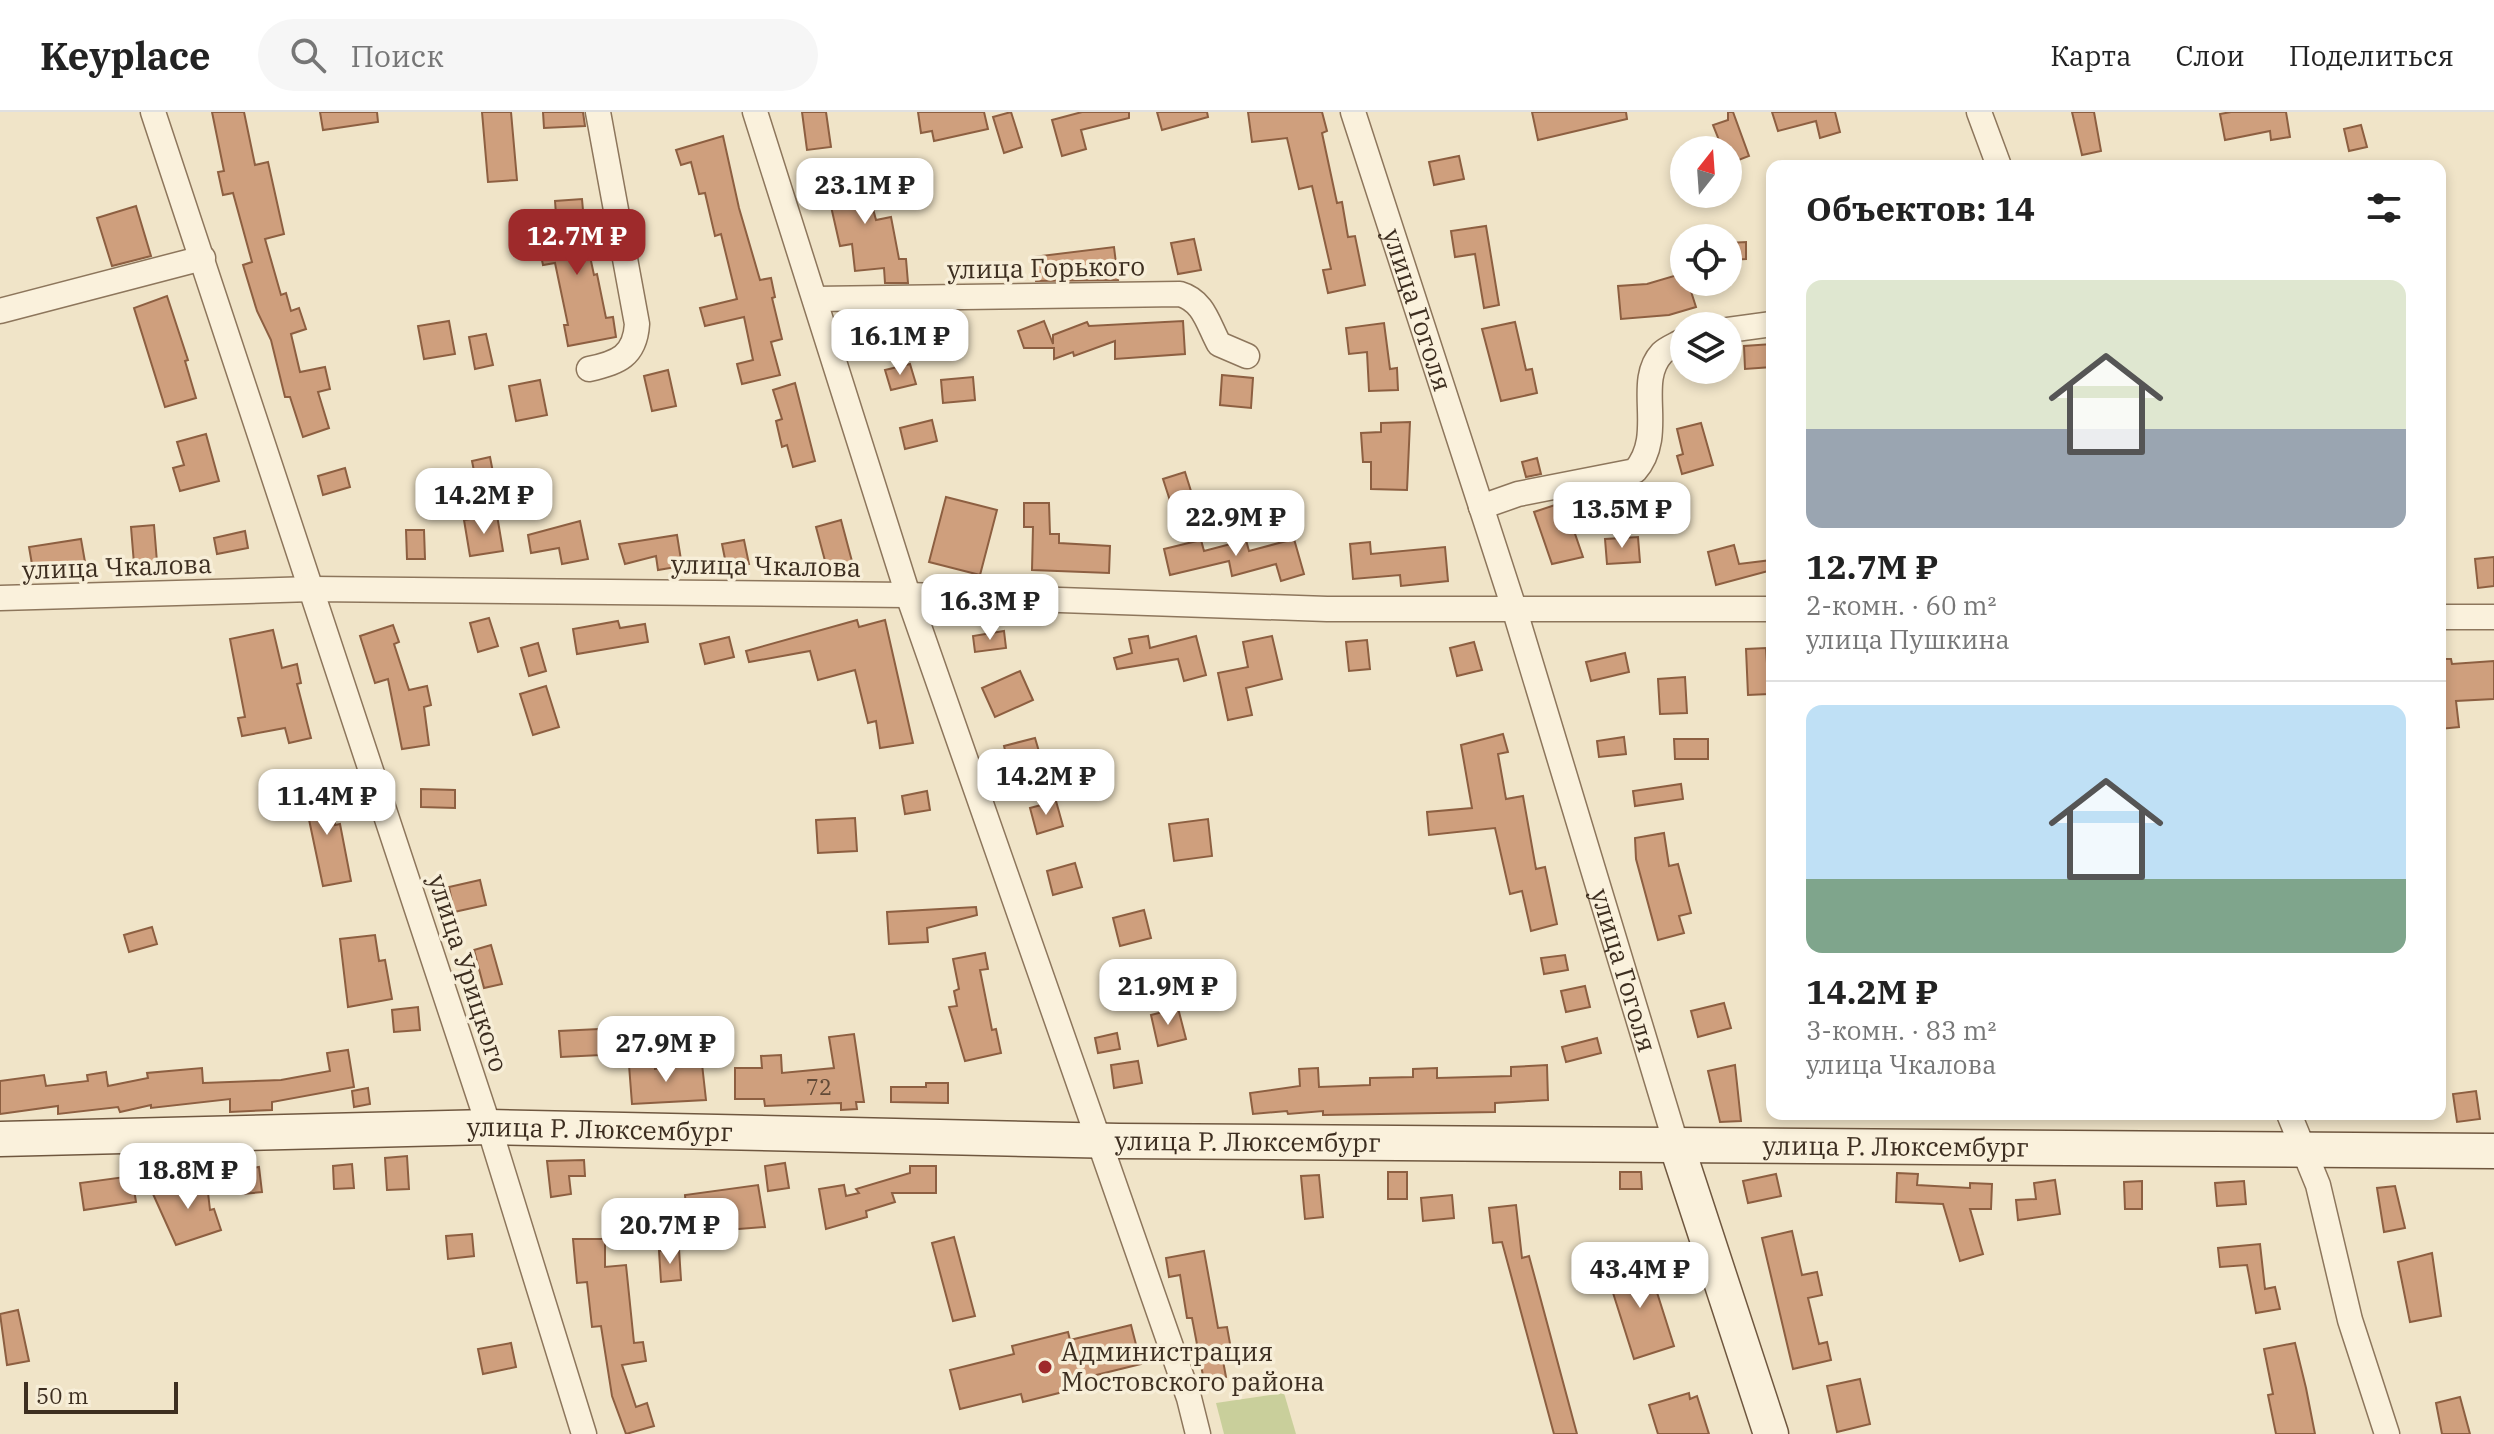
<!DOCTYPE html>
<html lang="ru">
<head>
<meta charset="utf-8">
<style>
	body { margin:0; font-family:"IBM Plex Serif",serif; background:#f6f6f6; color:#222; height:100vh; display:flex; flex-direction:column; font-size:30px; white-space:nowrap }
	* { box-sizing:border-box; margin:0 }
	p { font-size:26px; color:#767676 }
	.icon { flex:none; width:44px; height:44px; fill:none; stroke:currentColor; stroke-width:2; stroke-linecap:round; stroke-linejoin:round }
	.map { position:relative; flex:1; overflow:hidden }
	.details { position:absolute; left:1766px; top:48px; width:680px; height:960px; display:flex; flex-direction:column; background:#fff; border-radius:16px; box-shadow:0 4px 12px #0003 }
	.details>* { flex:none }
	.needle { width:52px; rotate:17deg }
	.buttons { position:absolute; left:1670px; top:24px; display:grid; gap:16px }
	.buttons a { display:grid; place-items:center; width:72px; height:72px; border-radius:50%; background:#fff; box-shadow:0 4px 12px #0003; font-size:40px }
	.scale { position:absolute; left:24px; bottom:20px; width:154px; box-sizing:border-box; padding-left:8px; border:4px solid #3d2e20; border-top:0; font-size:22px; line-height:28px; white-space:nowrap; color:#3d2e20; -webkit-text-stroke:6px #f7eed8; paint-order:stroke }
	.price { position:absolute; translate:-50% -68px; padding:0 18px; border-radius:16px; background:#fff; color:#222; font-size:26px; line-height:52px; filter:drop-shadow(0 2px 4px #0008) }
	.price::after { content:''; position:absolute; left:50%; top:48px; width:24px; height:18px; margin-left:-12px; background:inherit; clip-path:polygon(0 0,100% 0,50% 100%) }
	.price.active { background:#9e2a2b; color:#fff }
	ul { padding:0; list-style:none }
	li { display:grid; align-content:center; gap:16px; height:424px; padding:0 40px }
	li+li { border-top:2px solid #e0e0e0 }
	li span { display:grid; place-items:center; height:248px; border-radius:16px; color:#555 }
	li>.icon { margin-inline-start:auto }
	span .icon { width:144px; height:144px; fill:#fffc; stroke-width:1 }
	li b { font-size:34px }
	h2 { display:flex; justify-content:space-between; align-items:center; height:96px; padding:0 40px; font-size:34px }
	header { display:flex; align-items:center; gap:48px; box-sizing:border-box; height:112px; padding:0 40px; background:#fff; border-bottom:2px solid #e0e0e0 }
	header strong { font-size:38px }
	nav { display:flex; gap:44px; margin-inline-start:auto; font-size:28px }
	.search { width:560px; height:72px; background:#f6f6f6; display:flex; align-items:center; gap:20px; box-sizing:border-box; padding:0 28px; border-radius:44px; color:#767676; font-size:30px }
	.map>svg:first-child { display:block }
	.green { fill:#c9cf9b }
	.building { fill:#cf9f7d; stroke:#8d5f41; stroke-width:2 }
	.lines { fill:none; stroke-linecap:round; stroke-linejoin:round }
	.street-casing { stroke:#8d765c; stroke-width:27 }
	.secondary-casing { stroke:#6f573f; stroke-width:37 }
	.street { stroke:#faf1dc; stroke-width:24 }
	.secondary { stroke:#faf1dc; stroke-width:34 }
	.poi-dot { fill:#9e2a2b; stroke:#f7eed8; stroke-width:3 }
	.labels { text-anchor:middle; stroke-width:7; stroke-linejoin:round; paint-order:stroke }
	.number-label { font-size:22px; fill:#624a37 }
	.street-label { font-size:26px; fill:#3d2e20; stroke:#f7eed8 }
	.poi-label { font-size:26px; fill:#3d2e20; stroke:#f7eed8; text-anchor:start }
</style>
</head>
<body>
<header>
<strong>Keyplace</strong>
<div class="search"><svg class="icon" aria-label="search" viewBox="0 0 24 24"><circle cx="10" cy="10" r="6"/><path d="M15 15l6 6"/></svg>Поиск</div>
<nav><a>Карта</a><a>Слои</a><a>Поделиться</a></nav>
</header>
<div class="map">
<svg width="2494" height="1322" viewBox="0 0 2494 1322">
	<rect width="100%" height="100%" fill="#f0e4c8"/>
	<polygon class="green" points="1284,1281 1296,1322 1224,1322 1216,1291"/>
	<g class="building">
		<polygon points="212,0 244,0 255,53 268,50 284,122 265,127 281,183 286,181 291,199 299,196 306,217 291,222 300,260 325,255 330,277 318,280 329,316 303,325 290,285 285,285 271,228 257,199 243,153 252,150 233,81 223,83 218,60 224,59"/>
		<polygon points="320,0 377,0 378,10 323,18"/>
		<polygon points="482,0 511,0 517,68 488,70"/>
		<polygon points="543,0 583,0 585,14 544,16"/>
		<polygon points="802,0 826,0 831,35 807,38"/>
		<polygon points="918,0 984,0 988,17 934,29 932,19 921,21"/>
		<polygon points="1011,0 1022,35 1004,41 993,5"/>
		<polygon points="1082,0 1129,0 1129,6 1081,18 1086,37 1062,44 1052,8"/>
		<polygon points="1157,0 1207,0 1208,5 1162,18"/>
		<polygon points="1248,0 1322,0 1327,19 1322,21 1337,91 1342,90 1348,125 1355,124 1365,173 1328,181 1323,158 1331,157 1312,74 1299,77 1287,26 1252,30"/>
		<polygon points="1532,0 1626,0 1627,7 1538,28"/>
		<polygon points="1728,0 1733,0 1749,44 1728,52 1728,38 1723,38 1713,13 1728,8"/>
		<polygon points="1772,0 1835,0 1840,20 1820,26 1816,9 1778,19"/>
		<polygon points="2072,0 2094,0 2101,39 2082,43"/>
		<polygon points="2231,0 2286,0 2290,25 2271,28 2270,19 2225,28 2220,2"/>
		<polygon points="2361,13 2367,35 2349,39 2344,17"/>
		<polygon points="723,24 739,96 760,168 771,166 775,185 772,186 782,227 771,230 780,263 742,272 737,252 753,248 744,205 705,214 700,196 737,187 721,122 715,124 705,81 699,82 691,50 681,53 676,38"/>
		<polygon points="1459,44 1464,67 1434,73 1429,50"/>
		<polygon points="869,54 874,72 867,74 876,108 891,105 899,147 906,147 908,171 885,171 884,156 855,159 852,132 840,134 825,68"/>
		<polygon points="582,87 585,121 594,163 597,162 606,206 613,205 616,225 568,234 564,213 568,213 555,151 543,153 539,134 558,130 555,89"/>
		<polygon points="136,94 151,144 112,154 97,106"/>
		<polygon points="1486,114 1499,193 1484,196 1475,142 1455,145 1451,119"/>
		<polygon points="1194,127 1201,158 1178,162 1171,131"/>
		<polygon points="1746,130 1746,147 1728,148 1728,131"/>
		<polygon points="1114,135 1118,168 1036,169 1033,145"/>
		<polygon points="1684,161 1684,170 1688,170 1696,195 1669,203 1621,207 1618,174 1647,172"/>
		<polygon points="167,184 188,248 185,249 196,286 165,295 134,196"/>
		<polygon points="887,201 914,201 918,221 875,230 870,208 887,204"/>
		<polygon points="449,209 455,242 424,247 418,214"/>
		<polygon points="1044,209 1053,232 1053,223 1087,210 1089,214 1183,209 1185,242 1115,247 1115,229 1074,244 1073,240 1054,247 1054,236 1024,236 1018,219"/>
		<polygon points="1515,210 1526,258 1532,257 1537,281 1501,289 1482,217"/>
		<polygon points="1384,211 1390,257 1397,256 1398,278 1369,279 1367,240 1349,242 1346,216"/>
		<polygon points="486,222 493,253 475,257 469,225"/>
		<polygon points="1772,232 1772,255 1745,257 1744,234"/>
		<polygon points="910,252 916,272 891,278 885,258"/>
		<polygon points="668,258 676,294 652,299 644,264"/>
		<polygon points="1222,263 1253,266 1251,296 1220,293"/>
		<polygon points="973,265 975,288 943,291 941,268"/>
		<polygon points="540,268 547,303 516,309 509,274"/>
		<polygon points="795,271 815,349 793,355 787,333 782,335 776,309 782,307 773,278"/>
		<polygon points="932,308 937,329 905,337 900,316"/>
		<polygon points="1410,310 1407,378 1371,377 1371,350 1363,350 1361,321 1381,320 1381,311"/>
		<polygon points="1701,311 1713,353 1682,362 1677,344 1683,342 1677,317"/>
		<polygon points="206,322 219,369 180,379 173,356 184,353 177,330"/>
		<polygon points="490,345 498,386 480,389 472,349"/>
		<polygon points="1537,346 1541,362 1526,365 1522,350"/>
		<polygon points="345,356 350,375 323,383 318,364"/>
		<polygon points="1185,360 1196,395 1174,401 1163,367"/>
		<polygon points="946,385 997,398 980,463 929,450"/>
		<polygon points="1564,390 1583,445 1552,452 1534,400"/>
		<polygon points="1024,391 1049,391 1050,422 1059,422 1059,431 1110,434 1109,461 1032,458 1033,415 1024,415"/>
		<polygon points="497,403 503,439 470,444 464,408"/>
		<polygon points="841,408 853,453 828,460 816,415"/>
		<polygon points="580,409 588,447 562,452 559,436 531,441 528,423"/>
		<polygon points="154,413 157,450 134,452 131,415"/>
		<polygon points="406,418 424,418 425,447 407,447"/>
		<polygon points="245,419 248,436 217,442 214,426"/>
		<polygon points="677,423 682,454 658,458 656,444 625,452 619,432"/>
		<polygon points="1638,425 1640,450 1607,452 1605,427"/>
		<polygon points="81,427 85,450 33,458 29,435"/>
		<polygon points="1294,427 1304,462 1281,469 1276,452 1232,464 1229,449 1170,463 1164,437 1201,428 1204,439 1246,428 1249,439"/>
		<polygon points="744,428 749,452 727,457 722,432"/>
		<polygon points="1370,430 1371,442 1445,435 1448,469 1401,474 1400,463 1353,467 1350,432"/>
		<polygon points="1734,433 1739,452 1772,448 1772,458 1716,473 1708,440"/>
		<polygon points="2494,445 2494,474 2478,476 2475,447"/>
		<polygon points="489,506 498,534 478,540 470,511"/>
		<polygon points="857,508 859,515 885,508 913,631 880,636 876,609 868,611 855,558 818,568 810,539 749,550 746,539"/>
		<polygon points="618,509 620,516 645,512 648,530 577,542 573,517"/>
		<polygon points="393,513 399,530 394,532 409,578 427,574 431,593 424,595 429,633 402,637 388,567 375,571 360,524"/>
		<polygon points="273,518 282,556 297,552 301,571 297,572 311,626 289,631 285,616 242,624 238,606 245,605 230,527"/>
		<polygon points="1004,519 1006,536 975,540 973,524"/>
		<polygon points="1148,524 1150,536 1196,524 1206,563 1184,569 1178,547 1117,557 1114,546 1132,541 1129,527"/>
		<polygon points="1272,524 1282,567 1246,576 1252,603 1228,608 1218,561 1248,555 1243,530"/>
		<polygon points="729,525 734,545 705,552 700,532"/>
		<polygon points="1367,528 1370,557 1349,559 1346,530"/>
		<polygon points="1474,530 1482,558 1457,564 1450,536"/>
		<polygon points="538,531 546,559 529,564 521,536"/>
		<polygon points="1766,536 1769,582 1748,583 1746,537"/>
		<polygon points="1625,541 1629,560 1591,569 1586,550"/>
		<polygon points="2440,547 2451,547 2452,552 2494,549 2494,587 2456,589 2459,615 2440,617"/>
		<polygon points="1020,559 1033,588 995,605 982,576"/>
		<polygon points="1685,565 1687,601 1660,602 1658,567"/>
		<polygon points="546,574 559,615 533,623 520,582"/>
		<polygon points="1503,622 1508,640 1498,642 1506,687 1523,684 1536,757 1545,755 1557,812 1531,819 1522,779 1510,782 1495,716 1429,723 1427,700 1472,696 1461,633"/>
		<polygon points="1624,625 1626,642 1599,645 1597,629"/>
		<polygon points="1035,626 1043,653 1011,662 1004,634"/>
		<polygon points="1674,627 1708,627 1708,647 1675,647"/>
		<polygon points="1681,672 1683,687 1635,694 1633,679"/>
		<polygon points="330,675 335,713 340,712 351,769 323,774 303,679"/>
		<polygon points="421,677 455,678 455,696 421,695"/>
		<polygon points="927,679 930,698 905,702 902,684"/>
		<polygon points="1056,689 1063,714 1037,722 1030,696"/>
		<polygon points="855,706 857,739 818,741 816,708"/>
		<polygon points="1208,707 1212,744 1174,749 1169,712"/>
		<polygon points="1664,721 1669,754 1678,752 1691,801 1679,804 1684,821 1658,828 1636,747 1635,726"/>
		<polygon points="1075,751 1082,775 1053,783 1047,759"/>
		<polygon points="480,768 486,793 454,800 449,775"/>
		<polygon points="976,795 977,803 927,816 928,830 889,832 887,800"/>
		<polygon points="1144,798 1151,826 1120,834 1113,806"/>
		<polygon points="152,815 157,832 129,840 124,823"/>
		<polygon points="375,823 379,849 385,848 392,887 348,895 340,827"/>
		<polygon points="491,833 502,872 484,876 474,838"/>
		<polygon points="985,841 988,857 980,858 992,918 996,917 1001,941 965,949 949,895 957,894 954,879 959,877 953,847"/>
		<polygon points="1565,843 1568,858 1544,862 1541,846"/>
		<polygon points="1585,874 1590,895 1566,900 1561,879"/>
		<polygon points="1724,891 1731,916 1698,925 1691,899"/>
		<polygon points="418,895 420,918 394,920 392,898"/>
		<polygon points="1178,896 1186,927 1158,934 1151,903"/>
		<polygon points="640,915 642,941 561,945 559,919"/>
		<polygon points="1117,921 1120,937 1098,941 1095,926"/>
		<polygon points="854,922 864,990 856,990 857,997 841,998 841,991 765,994 764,987 735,987 735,956 762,956 761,944 781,943 782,961 834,956 829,925"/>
		<polygon points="1597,926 1601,941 1566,950 1562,935"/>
		<polygon points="348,938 354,975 272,990 272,998 230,1000 230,987 151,996 151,993 120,1000 118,995 58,1002 58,994 0,1002 0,969 44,963 46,974 88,969 87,963 106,960 108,974 148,966 147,961 202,956 203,971 281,968 330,959 327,941"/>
		<polygon points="1138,949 1142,971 1114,976 1111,953"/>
		<polygon points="655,951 655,957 702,952 706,988 632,992 629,953"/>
		<polygon points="1547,953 1548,988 1495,991 1495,1000 1323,1003 1323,999 1288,1002 1287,999 1253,1002 1250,981 1300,974 1299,957 1318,956 1319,975 1370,973 1370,966 1413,965 1413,957 1437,956 1437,966 1511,964 1511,955"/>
		<polygon points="1735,953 1741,1009 1720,1010 1708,959"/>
		<polygon points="926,971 948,971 948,991 891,990 891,975 926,975"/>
		<polygon points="368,976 370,992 354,995 352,979"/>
		<polygon points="2476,979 2480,1007 2457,1010 2453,982"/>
		<polygon points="407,1044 409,1077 387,1078 385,1046"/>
		<polygon points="584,1048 585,1064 569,1064 571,1082 551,1085 547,1049"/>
		<polygon points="785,1051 789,1076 768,1079 765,1054"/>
		<polygon points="352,1052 354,1076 334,1077 333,1054"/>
		<polygon points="910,1054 936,1054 936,1081 892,1081 895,1090 866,1099 867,1105 826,1117 819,1077 844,1073 846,1084 859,1081 856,1077 910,1061"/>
		<polygon points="259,1055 262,1080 243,1082 239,1058"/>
		<rect x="1388" y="1060" width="19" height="27"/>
		<polygon points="1620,1060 1641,1060 1642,1077 1620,1077"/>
		<polygon points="1897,1061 1918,1062 1917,1073 1970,1076 1970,1071 1992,1072 1991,1097 1970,1097 1983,1142 1960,1149 1943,1092 1896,1090"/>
		<polygon points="1776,1062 1781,1084 1748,1091 1743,1069"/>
		<polygon points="206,1063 210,1098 214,1097 221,1118 176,1133 153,1082"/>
		<polygon points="1319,1063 1323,1105 1305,1107 1301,1064"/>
		<polygon points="132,1064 136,1090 84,1098 80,1071"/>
		<polygon points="2055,1068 2060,1102 2018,1108 2016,1088 2036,1087 2034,1071"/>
		<polygon points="2142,1069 2142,1097 2125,1097 2124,1070"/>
		<polygon points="2244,1069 2246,1092 2217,1094 2215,1071"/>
		<polygon points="758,1073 765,1115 688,1121 685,1083"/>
		<polygon points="2395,1074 2405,1116 2384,1120 2377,1076"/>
		<polygon points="1452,1083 1454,1106 1423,1109 1421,1086"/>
		<polygon points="1516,1093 1522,1146 1529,1144 1577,1322 1554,1322 1502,1130 1493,1131 1489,1096"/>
		<polygon points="1792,1119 1802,1163 1817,1160 1822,1183 1808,1186 1819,1232 1827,1230 1831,1248 1793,1257 1762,1126"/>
		<polygon points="472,1122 474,1144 448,1147 446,1124"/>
		<polygon points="954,1125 975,1204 953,1209 932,1131"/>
		<polygon points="573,1127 605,1127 605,1155 626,1153 634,1231 643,1230 646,1249 622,1253 636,1295 647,1291 654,1314 626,1322 612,1284 601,1214 592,1215 587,1170 577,1171"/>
		<polygon points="2260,1132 2265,1177 2275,1175 2280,1197 2256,1201 2247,1153 2220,1155 2218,1136"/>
		<polygon points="679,1137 681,1168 661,1170 659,1139"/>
		<polygon points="1204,1139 1218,1216 1227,1215 1233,1248 1223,1249 1226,1265 1204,1269 1192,1206 1187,1206 1180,1163 1169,1165 1166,1146"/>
		<polygon points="2432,1141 2441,1204 2410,1210 2398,1150"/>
		<polygon points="1647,1149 1674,1234 1634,1247 1607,1162"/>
		<polygon points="18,1198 29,1249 7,1253 0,1202"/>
		<polygon points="1131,1213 1141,1252 1080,1267 1083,1275 1023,1290 1021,1282 960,1297 950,1258 1014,1242 1012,1234 1068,1220 1070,1228"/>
		<polygon points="511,1231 516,1255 483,1262 478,1237"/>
		<polygon points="2295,1231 2306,1276 2315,1322 2276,1322 2268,1283 2273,1282 2264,1237"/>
		<polygon points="1860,1267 1870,1312 1837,1320 1827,1274"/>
		<polygon points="1689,1281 1690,1287 1697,1284 1709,1322 1658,1322 1649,1293"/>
		<polygon points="2460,1285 2470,1322 2442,1322 2436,1291"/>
	</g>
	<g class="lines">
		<defs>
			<g id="street">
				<polyline points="153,0 489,1015 584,1322"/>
				<polyline points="755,0 908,483 1189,1286 1198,1322"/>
				<path id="s1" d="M1353 0 1514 496 1677 1035"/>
				<polyline points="1979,0 1999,54"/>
				<path d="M815 187 1180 182C1204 189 1208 212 1219 232L1247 244"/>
				<polyline points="0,199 203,146"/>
				<polyline points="1728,218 1772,212"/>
				<path d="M589 257C618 251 635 244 637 212L598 0"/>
				<path d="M1481 395 1518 382 1635 359C1667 322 1634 271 1662 241 1667 236 1678 232 1684 228"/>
				<polyline points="0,486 313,477 908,483 1327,497 1772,497"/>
				<polyline points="2440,505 2494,505"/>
				<polyline points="2289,1002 2318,1073 2350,1208 2387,1322"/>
			</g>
			<g id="secondary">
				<path id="s2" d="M0 1027 489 1015 1119 1029 2494 1039"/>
				<polyline points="1677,1035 1771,1322"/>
			</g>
		</defs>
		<use href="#street" class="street-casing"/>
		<use href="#secondary" class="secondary-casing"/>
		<use href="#street" class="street"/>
		<use href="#secondary" class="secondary"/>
	</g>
	<circle class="poi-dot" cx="1045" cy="1255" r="8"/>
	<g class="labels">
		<g class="number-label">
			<text x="819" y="983">72</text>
		</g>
		<g class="street-label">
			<text transform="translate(1046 156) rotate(-1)" y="9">улица Горького</text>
			<text dy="9" stroke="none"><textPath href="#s1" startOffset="208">улица Гоголя</textPath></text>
			<text transform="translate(766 454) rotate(1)" y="9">улица Чкалова</text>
			<text transform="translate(117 455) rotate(-2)" y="9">улица Чкалова</text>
			<text dy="9" stroke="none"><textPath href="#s1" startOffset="900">улица Гоголя</textPath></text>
			<text transform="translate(468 861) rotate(72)" y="9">улица Урицкого</text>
			<text dy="9" stroke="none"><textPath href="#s2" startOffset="600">улица Р. Люксембург</textPath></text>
			<text dy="9" stroke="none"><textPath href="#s2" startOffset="1248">улица Р. Люксембург</textPath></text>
			<text dy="9" stroke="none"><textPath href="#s2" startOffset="1896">улица Р. Люксембург</textPath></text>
		</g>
		<g class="poi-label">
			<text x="1061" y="1249">Администрация<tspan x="1061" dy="30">Мостовского района</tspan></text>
		</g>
	</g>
</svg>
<div class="buttons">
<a><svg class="needle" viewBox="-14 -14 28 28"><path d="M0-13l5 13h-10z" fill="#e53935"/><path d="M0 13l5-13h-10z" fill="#767676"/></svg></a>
<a><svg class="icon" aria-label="locate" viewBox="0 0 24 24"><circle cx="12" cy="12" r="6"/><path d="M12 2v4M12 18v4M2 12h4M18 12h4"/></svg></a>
<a><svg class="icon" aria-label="layers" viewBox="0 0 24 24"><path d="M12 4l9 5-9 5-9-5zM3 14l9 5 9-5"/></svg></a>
</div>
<div class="scale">50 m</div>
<b class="price" style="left:865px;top:114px">23.1M ₽</b>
<b class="price active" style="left:577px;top:165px">12.7M ₽</b>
<b class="price" style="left:900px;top:265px">16.1M ₽</b>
<b class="price" style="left:484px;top:424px">14.2M ₽</b>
<b class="price" style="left:1622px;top:438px">13.5M ₽</b>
<b class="price" style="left:1236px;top:446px">22.9M ₽</b>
<b class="price" style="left:990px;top:530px">16.3M ₽</b>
<b class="price" style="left:1046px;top:705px">14.2M ₽</b>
<b class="price" style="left:327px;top:725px">11.4M ₽</b>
<b class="price" style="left:1168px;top:915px">21.9M ₽</b>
<b class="price" style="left:666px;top:972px">27.9M ₽</b>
<b class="price" style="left:188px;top:1099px">18.8M ₽</b>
<b class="price" style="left:670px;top:1154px">20.7M ₽</b>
<b class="price" style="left:1640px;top:1198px">43.4M ₽</b>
<section class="details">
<h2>Объектов: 14<svg class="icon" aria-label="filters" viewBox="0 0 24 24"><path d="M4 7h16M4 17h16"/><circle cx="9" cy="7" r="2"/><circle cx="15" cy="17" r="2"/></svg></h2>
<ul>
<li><span style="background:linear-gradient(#dfe7d0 60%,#9aa5b1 0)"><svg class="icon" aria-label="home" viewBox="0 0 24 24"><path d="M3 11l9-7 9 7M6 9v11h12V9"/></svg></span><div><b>12.7M ₽</b><p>2-комн. · 60 m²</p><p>улица Пушкина</p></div></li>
<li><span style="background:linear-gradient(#bfe0f5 70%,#7fa58c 0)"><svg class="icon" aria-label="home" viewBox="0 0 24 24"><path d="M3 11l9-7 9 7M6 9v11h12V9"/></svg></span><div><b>14.2M ₽</b><p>3-комн. · 83 m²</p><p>улица Чкалова</p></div></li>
</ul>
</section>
</div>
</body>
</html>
